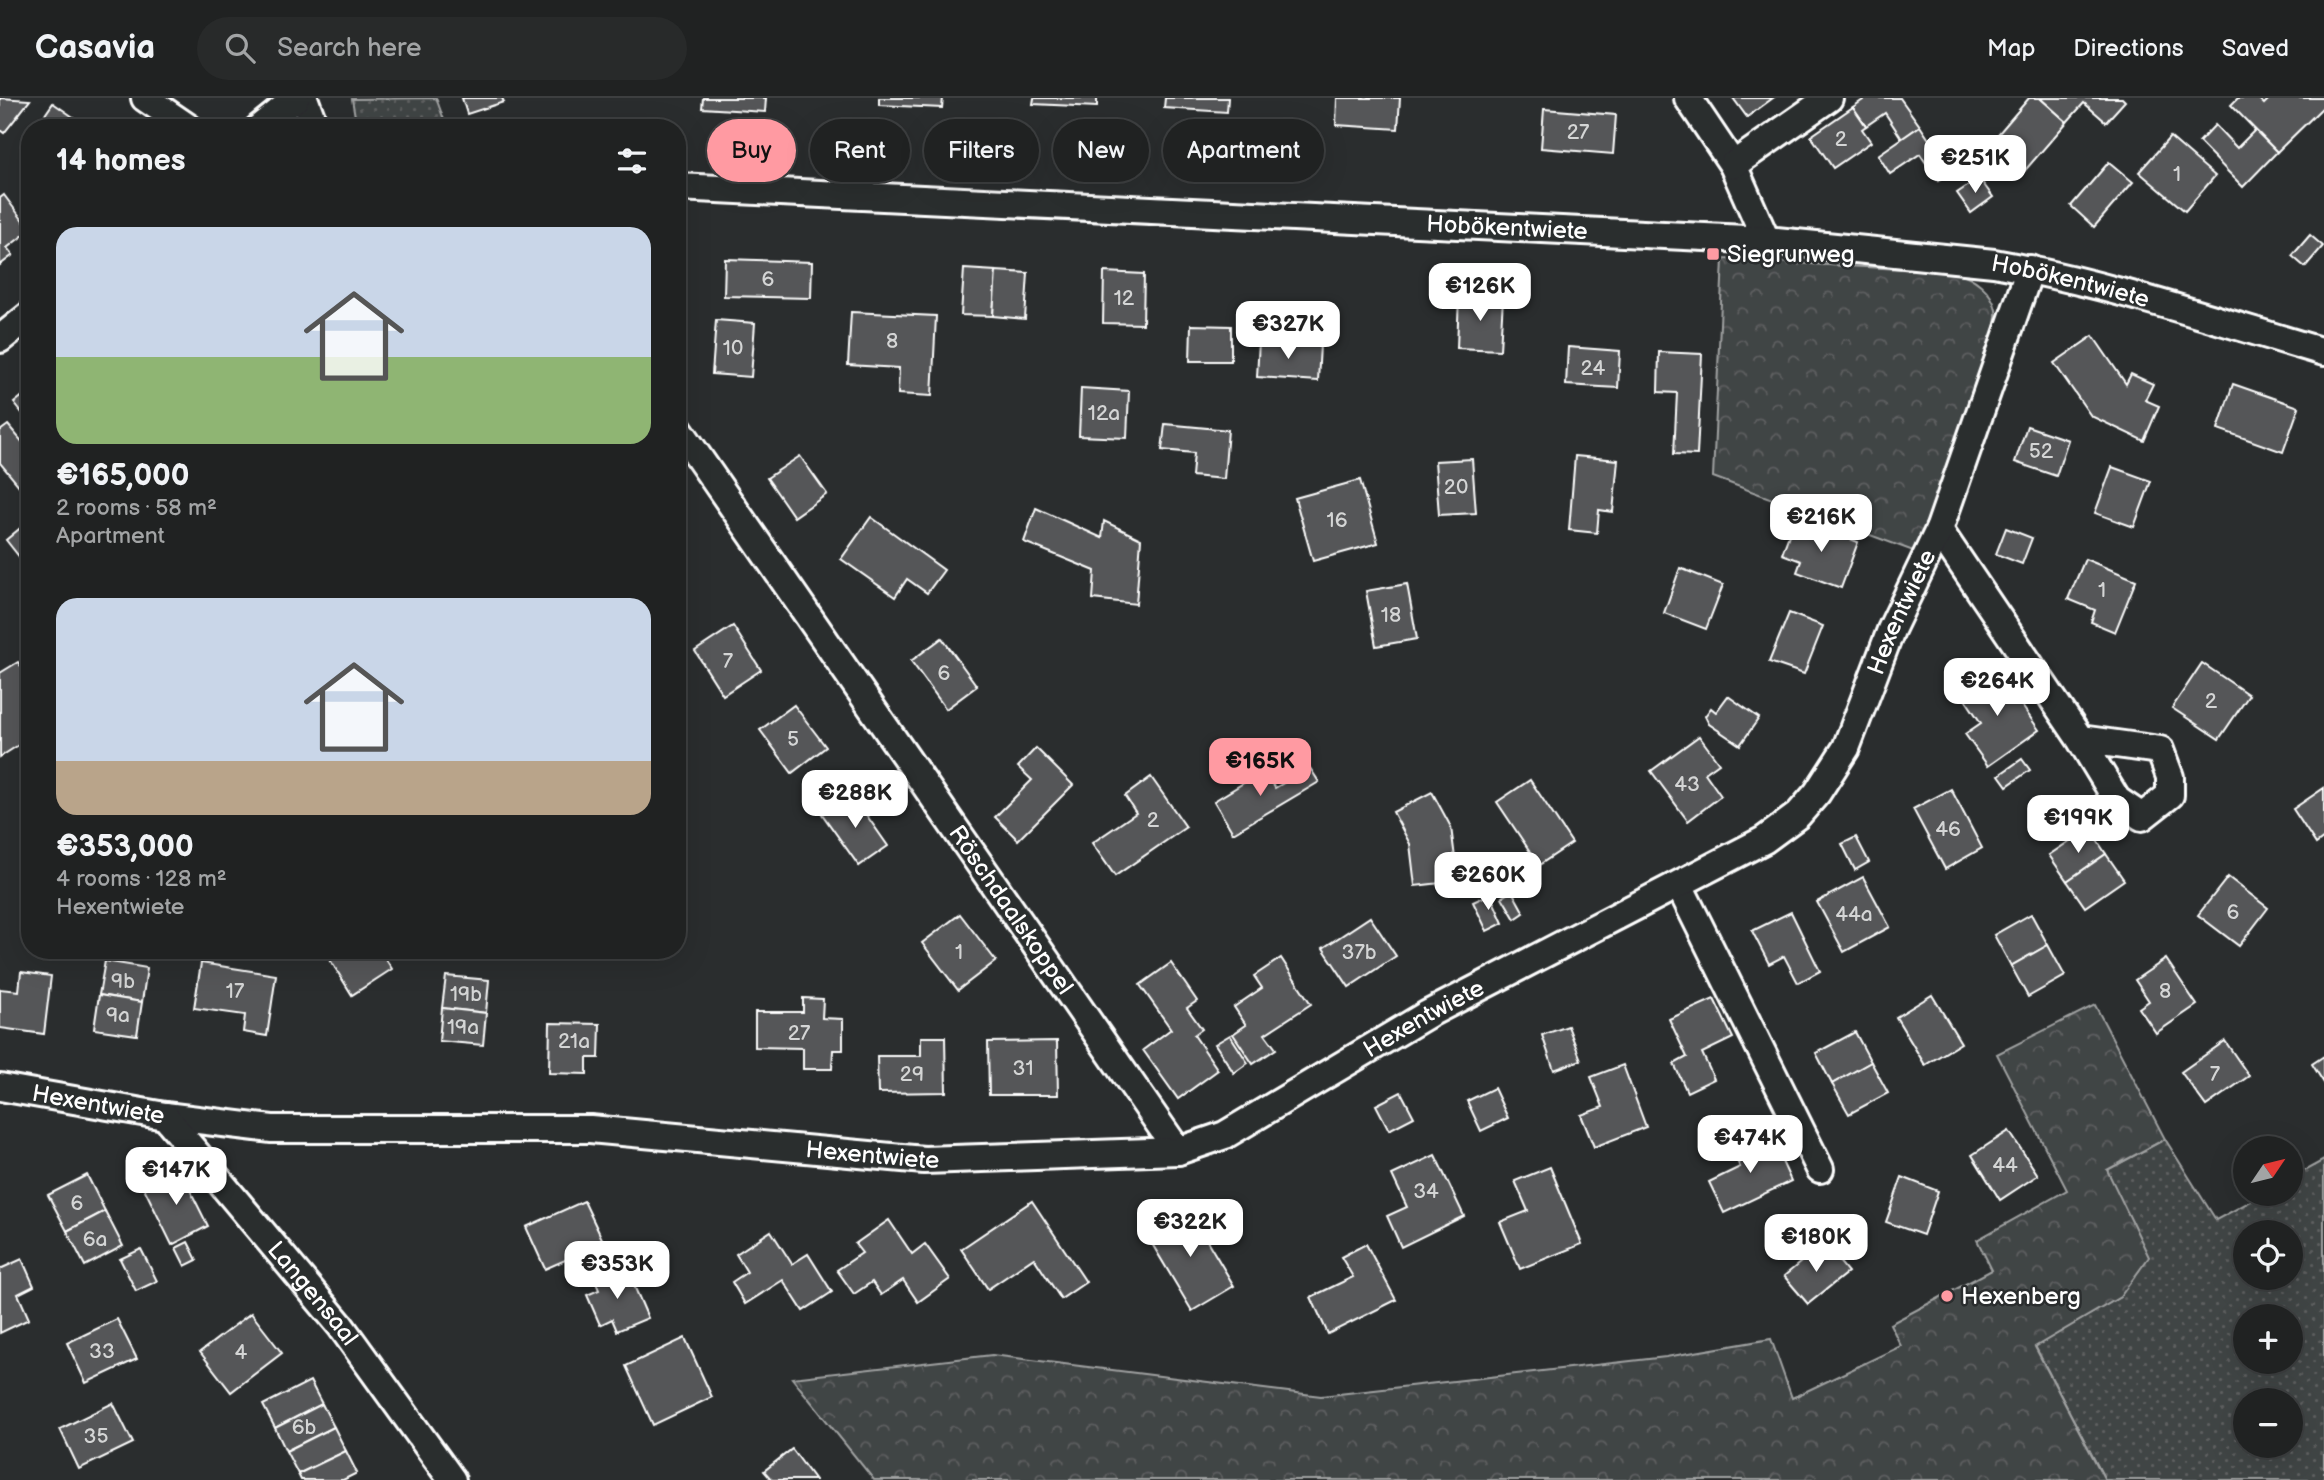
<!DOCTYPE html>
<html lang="en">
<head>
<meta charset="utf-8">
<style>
	body { margin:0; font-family:"Balsamiq Sans",sans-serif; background:#282a2a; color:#f1f3f6; height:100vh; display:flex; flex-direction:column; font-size:26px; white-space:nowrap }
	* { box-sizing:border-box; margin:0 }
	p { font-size:23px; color:#a2a4a5 }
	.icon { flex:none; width:38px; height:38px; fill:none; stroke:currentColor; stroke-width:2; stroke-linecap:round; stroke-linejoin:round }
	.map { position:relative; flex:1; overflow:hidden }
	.drawer { position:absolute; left:21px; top:21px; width:665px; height:840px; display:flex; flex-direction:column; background:#202222; border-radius:28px; box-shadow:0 7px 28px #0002,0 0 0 2px #3d3f40 }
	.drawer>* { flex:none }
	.guide { position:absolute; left:707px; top:21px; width:665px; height:63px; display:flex; gap:14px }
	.needle { width:46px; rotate:55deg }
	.fabs { position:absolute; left:2233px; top:1038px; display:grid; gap:14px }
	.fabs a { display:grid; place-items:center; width:70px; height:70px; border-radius:50%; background:#202222; box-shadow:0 7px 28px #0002,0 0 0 2px #3d3f40; font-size:35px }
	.price { position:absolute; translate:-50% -60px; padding:0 16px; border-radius:14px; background:#fff; color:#222; font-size:23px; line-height:46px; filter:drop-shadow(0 2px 4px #0008) }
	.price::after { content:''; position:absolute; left:50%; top:42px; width:21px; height:16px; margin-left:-10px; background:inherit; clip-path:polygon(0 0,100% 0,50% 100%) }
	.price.selected { background:#ff9aa2; color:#111 }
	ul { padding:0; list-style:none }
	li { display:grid; align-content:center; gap:14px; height:371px; padding:0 35px }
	li span { display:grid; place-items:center; height:217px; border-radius:21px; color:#555 }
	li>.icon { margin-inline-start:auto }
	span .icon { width:126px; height:126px; fill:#fffc; stroke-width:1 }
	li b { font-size:30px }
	h2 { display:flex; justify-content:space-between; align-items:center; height:84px; padding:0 35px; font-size:30px }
	.tag { padding:0 24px; border-radius:32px; background:#202222; box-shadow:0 7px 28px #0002,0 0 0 2px #3d3f40; font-size:24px; line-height:63px }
	.tag.selected { background:#ff9aa2; color:#111 }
	header { display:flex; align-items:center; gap:42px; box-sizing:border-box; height:98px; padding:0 35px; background:#202222; border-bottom:2px solid #3d3f40 }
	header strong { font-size:33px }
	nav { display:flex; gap:38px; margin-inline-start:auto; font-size:24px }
	.search { width:490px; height:63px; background:#282a2a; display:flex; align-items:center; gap:18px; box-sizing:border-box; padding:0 24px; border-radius:38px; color:#a2a4a5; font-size:26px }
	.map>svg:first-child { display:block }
	.grass { fill:url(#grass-dots); stroke:#a0a2a2; stroke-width:2; fill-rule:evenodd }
	.forest { fill:url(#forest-crowns); stroke:#a0a2a2; stroke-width:2 }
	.building { fill:#555758; stroke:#fff; stroke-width:2 }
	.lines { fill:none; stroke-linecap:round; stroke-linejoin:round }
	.street-casing { stroke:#fff; stroke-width:32 }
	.street { stroke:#2a2d2e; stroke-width:26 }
	.poi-dot { fill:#ff9aa2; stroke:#2a2d2e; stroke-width:2.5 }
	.labels { text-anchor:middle; stroke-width:5; stroke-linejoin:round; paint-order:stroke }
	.number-label { font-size:21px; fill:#d4d5d5 }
	.street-label { font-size:24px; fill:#fff; stroke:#2a2d2e }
	.poi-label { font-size:24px; fill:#fff; stroke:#2a2d2e; text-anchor:start }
</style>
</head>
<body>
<header>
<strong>Casavia</strong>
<div class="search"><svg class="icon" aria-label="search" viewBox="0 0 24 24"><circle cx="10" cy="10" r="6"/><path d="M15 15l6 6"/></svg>Search here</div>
<nav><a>Map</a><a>Directions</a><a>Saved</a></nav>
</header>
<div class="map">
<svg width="2324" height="1382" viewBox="0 0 2324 1382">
	<defs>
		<pattern id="grass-dots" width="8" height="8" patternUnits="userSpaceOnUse" patternTransform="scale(1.75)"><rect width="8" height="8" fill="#414445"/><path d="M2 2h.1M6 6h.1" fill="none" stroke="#5e6061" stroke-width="1.8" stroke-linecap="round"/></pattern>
		<pattern id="forest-crowns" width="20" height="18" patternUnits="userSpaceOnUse" patternTransform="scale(1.75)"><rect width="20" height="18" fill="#414445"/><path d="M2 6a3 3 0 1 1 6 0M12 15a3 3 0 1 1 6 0" fill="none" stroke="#5e6061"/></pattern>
	</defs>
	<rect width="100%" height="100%" fill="#2a2d2e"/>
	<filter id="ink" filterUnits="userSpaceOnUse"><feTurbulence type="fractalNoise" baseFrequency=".0143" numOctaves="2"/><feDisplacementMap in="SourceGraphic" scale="14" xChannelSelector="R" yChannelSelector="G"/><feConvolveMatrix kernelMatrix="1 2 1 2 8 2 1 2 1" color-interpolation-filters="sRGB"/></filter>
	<g filter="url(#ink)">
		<g class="grass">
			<polygon points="436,0 447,30 357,30 352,1"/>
			<path d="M2165 1041 2216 1122 2264 1096H2291V1080L2324 1062V1382H2105L2035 1248 2120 1199 2107 1072ZM2245 1134H2291V1180H2245ZM2245 1218H2291V1264H2245ZM2245 1302H2291V1348H2245Z"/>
		</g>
		<g class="forest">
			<path d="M1723 161 1955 174C1973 178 1992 192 1996 212 1998 227 1985 256 1981 270 1961 332 1939 393 1916 454L1713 379Z"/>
			<polygon points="2095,907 2165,1041 2107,1072 2149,1159 2120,1199 2035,1249 2105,1382 874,1382 792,1280 992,1257 1321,1298 1666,1259 1771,1241 1792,1300 1901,1248 1890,1226 1992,1172 1977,1142 2067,1092 1997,956"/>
		</g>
		<g class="building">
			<polygon points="0,0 30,2 4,35 0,32"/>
			<polygon points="462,0 502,0 504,4 467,16"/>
			<polygon points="703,0 766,0 765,14 702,10"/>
			<polygon points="879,0 943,0 942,10 879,7"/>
			<polygon points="1034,0 1097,0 1097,9 1033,6"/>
			<polygon points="1165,0 1228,0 1227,14 1164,10"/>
			<polygon points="1337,0 1400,0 1398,31 1336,27"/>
			<polygon points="1733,0 1773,0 1747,19"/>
			<polygon points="1866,0 1900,0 1920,28 1902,41 1885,15 1866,28 1853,9"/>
			<polygon points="2029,0 2040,0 2067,24 2021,77 1988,48"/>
			<polygon points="2040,0 2122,0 2125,3 2106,24 2084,5 2067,24"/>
			<polygon points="2238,0 2258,0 2264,6 2270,0 2324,0 2324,8 2277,54 2231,7"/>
			<polygon points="53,5 89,30 36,30"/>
			<polygon points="1853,9 1866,28 1862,31 1871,44 1833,70 1811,38"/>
			<polygon points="1544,11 1616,17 1613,56 1541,50"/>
			<polygon points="2215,27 2237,50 2255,32 2277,54 2243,89 2199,44"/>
			<polygon points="1920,28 1932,46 1937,43 1956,70 1938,83 1920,56 1890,76 1878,57"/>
			<polygon points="2170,39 2215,78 2185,113 2139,74"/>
			<polygon points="2109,64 2133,84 2094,129 2071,108"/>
			<polygon points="1979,80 1993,99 1971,115 1957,95"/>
			<polygon points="4,97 30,132 7,150 13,157 0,167 0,100"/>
			<polygon points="2310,137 2323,148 2305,169 2292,158"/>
			<polygon points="725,161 812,164 811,200 724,198"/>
			<polygon points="964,171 996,173 993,218 961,217"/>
			<polygon points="996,173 1028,175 1025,221 993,218"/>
			<polygon points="1104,174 1144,176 1143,226 1103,225"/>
			<polygon points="1459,197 1503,200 1500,252 1457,250"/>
			<polygon points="851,214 936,218 932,298 898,296 899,270 848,267"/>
			<polygon points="716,222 755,225 751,279 712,276"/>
			<polygon points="1191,227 1231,228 1231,263 1190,263"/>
			<polygon points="2093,238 2126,286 2131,276 2153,286 2145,302 2159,308 2144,343 2091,318 2054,265"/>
			<polygon points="1259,243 1320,247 1318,283 1257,279"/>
			<polygon points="1568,249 1620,253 1618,290 1566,287"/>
			<polygon points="1659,254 1702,256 1697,357 1674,356 1677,295 1658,294"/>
			<polygon points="2233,286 2299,309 2283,354 2218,331"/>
			<polygon points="1081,290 1129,293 1127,340 1079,338"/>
			<polygon points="30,292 30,325 14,305"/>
			<polygon points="1165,326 1228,332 1224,381 1192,378 1194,355 1162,352"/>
			<polygon points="8,327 30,353 30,390 24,394 0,365 0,333"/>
			<polygon points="2027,328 2068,342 2056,378 2015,364"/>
			<polygon points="800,358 827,396 794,419 767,380"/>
			<polygon points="1575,358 1618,362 1613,414 1599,412 1597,435 1569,432"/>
			<polygon points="1472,361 1476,415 1439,417 1435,363"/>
			<polygon points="2112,369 2151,383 2134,429 2095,415"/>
			<polygon points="1360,382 1378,445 1313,463 1295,400"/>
			<polygon points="1036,410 1102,440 1104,423 1141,441 1136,506 1093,501 1095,473 1024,444"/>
			<polygon points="871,419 944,472 927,495 907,481 895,499 841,461"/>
			<polygon points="30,422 30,462 25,466 6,442"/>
			<polygon points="1793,426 1812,433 1814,427 1858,444 1841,490 1797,474 1801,463 1782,456"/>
			<polygon points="2006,430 2032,440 2022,466 1996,456"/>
			<polygon points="2085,461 2136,482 2115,534 2091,524 2095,512 2068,501"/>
			<polygon points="1680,470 1723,487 1706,531 1664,515"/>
			<polygon points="1407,486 1417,541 1376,548 1366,493"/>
			<polygon points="1789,515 1823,528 1804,576 1769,564"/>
			<polygon points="733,528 761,572 723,597 695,553"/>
			<polygon points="942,540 977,588 946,611 911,563"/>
			<polygon points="18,564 30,582 30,651 25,643 0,659 0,575"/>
			<polygon points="2202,565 2249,597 2219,641 2172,610"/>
			<polygon points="1996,571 2039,632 1988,668 1965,636 1981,625 1961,595"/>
			<polygon points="1728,598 1759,620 1740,647 1709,626 1705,618 1711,610 1716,614"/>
			<polygon points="794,607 826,649 792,675 760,632"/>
			<polygon points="1699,638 1719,665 1705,675 1721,698 1688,723 1651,673"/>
			<polygon points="1036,650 1073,687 1018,742 995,719 1032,682 1018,669"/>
			<polygon points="2022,661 2030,672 2007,688 1999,677"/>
			<polygon points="1310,670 1319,684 1233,735 1214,703 1265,672 1275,690"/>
			<polygon points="1151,679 1186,729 1115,778 1092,745 1136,715 1125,698"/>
			<polygon points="1530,682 1572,745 1539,767 1497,704"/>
			<polygon points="2324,690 2324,740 2316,746 2293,711"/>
			<polygon points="1951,691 1982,750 1945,771 1913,711"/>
			<polygon points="1432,694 1451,729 1458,783 1415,788 1410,746 1393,714"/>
			<polygon points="851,695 888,748 859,768 822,716"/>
			<polygon points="677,712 683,712 681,787 677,787"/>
			<polygon points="2089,730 2106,756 2067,783 2049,757"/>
			<polygon points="1856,739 1869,764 1855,772 1842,746"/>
			<polygon points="2106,756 2124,782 2085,809 2067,783"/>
			<polygon points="1863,779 1890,829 1844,854 1817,804"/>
			<polygon points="2228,779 2268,810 2239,848 2198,817"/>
			<polygon points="1512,793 1524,815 1515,821 1502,799"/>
			<polygon points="1490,796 1503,825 1487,833 1473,804"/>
			<polygon points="1791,814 1820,873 1798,885 1784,858 1769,866 1752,833"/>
			<polygon points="960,816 996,863 958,892 922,845"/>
			<polygon points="2031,816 2048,847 2011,868 1994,837"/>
			<polygon points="1370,819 1396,858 1349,889 1323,850"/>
			<polygon points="2048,847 2065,878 2028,899 2011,868"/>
			<polygon points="324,852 380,852 392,871 352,897"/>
			<polygon points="1281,860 1311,906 1265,936 1276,951 1253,966 1233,936 1246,927 1234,909 1262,890 1254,878"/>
			<polygon points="2166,861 2197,907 2156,935 2139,910 2149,903 2135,882"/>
			<polygon points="105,863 147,870 142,904 99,897"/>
			<polygon points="201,865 276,877 267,938 243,934 245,917 194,910"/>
			<polygon points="1171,865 1197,903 1187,910 1202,931 1194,937 1218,972 1178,1001 1143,952 1171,931 1140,887"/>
			<polygon points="21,874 51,878 44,936 0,930 0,891 19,893"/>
			<polygon points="446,878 489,882 486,915 442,910"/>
			<polygon points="99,897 142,904 137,937 94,931"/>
			<polygon points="1932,897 1961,945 1925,967 1896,919"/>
			<polygon points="803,900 823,901 822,920 843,921 843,952 833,952 832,971 803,971 803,950 755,949 755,914 803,914"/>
			<polygon points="1714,901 1733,940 1702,955 1714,981 1687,994 1674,966 1687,959 1669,921"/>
			<polygon points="442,910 486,915 483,947 439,943"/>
			<polygon points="550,925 600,926 599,960 587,960 587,976 549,975"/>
			<polygon points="1568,928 1581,962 1554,972 1542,937"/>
			<polygon points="1855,934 1871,964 1832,986 1816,955"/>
			<polygon points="1230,937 1248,965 1234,975 1215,946"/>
			<polygon points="921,939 945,939 946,994 878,995 877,958 921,958"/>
			<polygon points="1057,943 1058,997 989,997 988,944"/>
			<polygon points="2225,943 2249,978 2206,1008 2181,974"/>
			<polygon points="2324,958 2324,985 2312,966"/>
			<polygon points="1871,964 1888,995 1849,1016 1832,986"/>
			<polygon points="1623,967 1646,1029 1594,1049 1581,1017 1603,1009 1591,979"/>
			<polygon points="1494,990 1508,1020 1481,1033 1467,1003"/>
			<polygon points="1401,994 1414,1019 1389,1032 1376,1007"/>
			<polygon points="2009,1033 2038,1077 2000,1102 1972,1057"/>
			<polygon points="1754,1038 1761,1052 1774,1046 1791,1083 1724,1115 1709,1084 1740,1069 1731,1049"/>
			<polygon points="1435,1057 1464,1118 1401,1149 1387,1118 1407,1109 1392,1077"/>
			<polygon points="1550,1069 1582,1146 1520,1171 1500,1124 1528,1113 1515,1083"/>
			<polygon points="180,1072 208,1128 172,1147 144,1090"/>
			<polygon points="87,1077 105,1113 67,1133 48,1097"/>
			<polygon points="1902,1079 1938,1093 1923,1137 1886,1124"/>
			<polygon points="584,1103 604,1145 545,1171 526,1129"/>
			<polygon points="1032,1103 1086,1184 1061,1201 1034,1160 988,1191 961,1151"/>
			<polygon points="1187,1109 1234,1188 1192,1213 1145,1134"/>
			<polygon points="105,1113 123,1148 85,1168 67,1133"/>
			<polygon points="889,1122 912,1156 925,1146 950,1181 918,1204 903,1182 881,1197 872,1184 854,1196 837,1172 862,1155 855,1146"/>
			<polygon points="771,1133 792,1166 808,1156 832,1194 803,1213 783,1182 745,1206 732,1184 747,1174 736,1156"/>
			<polygon points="188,1144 197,1162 185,1168 176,1150"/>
			<polygon points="1824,1145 1848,1174 1808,1206 1784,1178"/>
			<polygon points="1366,1146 1396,1202 1328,1236 1311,1199 1353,1179 1341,1159"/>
			<polygon points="141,1151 157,1183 136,1193 120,1161"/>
			<polygon points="22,1161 34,1188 18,1196 29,1221 0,1235 0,1171"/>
			<polygon points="626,1169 648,1220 617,1233 612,1221 600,1227 587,1197 599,1192 595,1182"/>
			<polygon points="251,1215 282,1255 231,1294 200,1254"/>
			<polygon points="117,1221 137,1261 86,1285 67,1245"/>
			<polygon points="685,1240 712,1299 653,1327 626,1268"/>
			<polygon points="310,1283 322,1306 275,1330 263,1307"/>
			<polygon points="113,1305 133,1345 79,1371 60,1331"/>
			<polygon points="322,1306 334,1329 286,1353 275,1330"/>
			<polygon points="334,1329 346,1353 298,1376 286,1353"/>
			<polygon points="792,1351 815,1382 772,1382 764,1373"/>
			<polygon points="346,1353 357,1375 343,1382 301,1382 298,1376"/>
		</g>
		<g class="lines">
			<defs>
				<g id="street">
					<polyline points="145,0 189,30"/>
					<polyline points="304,0 315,30"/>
					<polyline points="1688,0 1733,67 1766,142"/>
					<polyline points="259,30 296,0"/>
					<polyline points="1733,67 1829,0"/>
					<path id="s1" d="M677 89 1766 142 1994 165C2106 185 2215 222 2324 254"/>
					<polyline points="0,241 30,217"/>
					<path id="s2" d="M677 328 1178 1053"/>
					<polyline points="1939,432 2080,641 2117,702 2142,719 2170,697 2170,679 2160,652 2080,641"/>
					<polyline points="1679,787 1820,1071"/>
					<path id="s3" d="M0 989 165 1018 272 1031H590L924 1062 1178 1053 1225 1037 1428 916 1764 742 1798 717 1817 695 1846 650 1891 532 1939 432 2030 171"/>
					<path id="s4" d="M165 1018 340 1227 452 1382"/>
				</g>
			</defs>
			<use href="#street" class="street-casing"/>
			<use href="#street" class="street"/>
		</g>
	</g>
	<g class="poi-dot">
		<rect x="1706" y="149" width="14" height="14" rx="3.5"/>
		<circle cx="1947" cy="1198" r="7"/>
	</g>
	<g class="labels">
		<g class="number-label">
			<text x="1578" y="41">27</text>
			<text x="1841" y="48">2</text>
			<text x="2177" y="83">1</text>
			<text x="768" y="188">6</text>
			<text x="1124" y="207">12</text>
			<text x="892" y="250">8</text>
			<text x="733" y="257">10</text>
			<text x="1593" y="277">24</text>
			<text x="1104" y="322">12a</text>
			<text x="2041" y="360">52</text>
			<text x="1456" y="396">20</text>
			<text x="1337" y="429">16</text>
			<text x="2102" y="499">1</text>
			<text x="1391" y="524">18</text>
			<text x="728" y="570">7</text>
			<text x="944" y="582">6</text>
			<text x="2211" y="610">2</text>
			<text x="793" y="648">5</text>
			<text x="1687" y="693">43</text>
			<text x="1153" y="729">2</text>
			<text x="1948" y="738">46</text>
			<text x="2233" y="821">6</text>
			<text x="1854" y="823">44a</text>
			<text x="959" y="861">1</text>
			<text x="1359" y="861">37b</text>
			<text x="123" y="890">9b</text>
			<text x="235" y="900">17</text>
			<text x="2165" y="900">8</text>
			<text x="466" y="903">19b</text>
			<text x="118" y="924">9a</text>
			<text x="463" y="936">19a</text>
			<text x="799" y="942">27</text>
			<text x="574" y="950">21a</text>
			<text x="1023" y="977">31</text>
			<text x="912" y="983">29</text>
			<text x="2215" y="983">7</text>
			<text x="2005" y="1074">44</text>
			<text x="1426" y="1100">34</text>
			<text x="77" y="1112">6</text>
			<text x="95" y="1148">6a</text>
			<text x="102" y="1260">33</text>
			<text x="241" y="1261">4</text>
			<text x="304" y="1336">6b</text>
			<text x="96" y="1345">35</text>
		</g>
		<g class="street-label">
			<text dy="8" stroke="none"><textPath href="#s1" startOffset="831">Hobökentwiete</textPath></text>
			<text dy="8" stroke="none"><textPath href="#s1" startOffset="1398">Hobökentwiete</textPath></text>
			<text dy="8" stroke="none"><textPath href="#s3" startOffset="2119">Hexentwiete</textPath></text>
			<text dy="8" stroke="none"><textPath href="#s2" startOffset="588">Röschdaalskoppel</textPath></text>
			<text dy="8" stroke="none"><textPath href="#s3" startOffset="1463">Hexentwiete</textPath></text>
			<text dy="8" stroke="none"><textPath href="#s3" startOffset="100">Hexentwiete</textPath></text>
			<text dy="8" stroke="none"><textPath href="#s3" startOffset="877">Hexentwiete</textPath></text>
			<text dy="8" stroke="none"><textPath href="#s4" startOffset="231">Langensaal</textPath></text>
		</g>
		<g class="poi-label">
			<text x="1727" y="164">Siegrunweg</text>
			<text x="1961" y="1206">Hexenberg</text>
		</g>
	</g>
</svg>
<div class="fabs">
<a><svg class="needle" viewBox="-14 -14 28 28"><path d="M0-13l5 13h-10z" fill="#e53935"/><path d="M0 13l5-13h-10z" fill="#a2a4a5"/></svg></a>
<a><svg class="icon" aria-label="locate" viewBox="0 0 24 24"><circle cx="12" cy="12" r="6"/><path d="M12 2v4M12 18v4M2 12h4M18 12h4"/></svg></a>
<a>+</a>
<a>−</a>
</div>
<b class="price" style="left:1975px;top:97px">€251K</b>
<b class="price" style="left:1480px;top:225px">€126K</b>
<b class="price" style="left:1288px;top:263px">€327K</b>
<b class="price" style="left:1821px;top:456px">€216K</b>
<b class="price" style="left:1997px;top:620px">€264K</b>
<b class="price selected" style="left:1260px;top:700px">€165K</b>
<b class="price" style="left:855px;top:732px">€288K</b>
<b class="price" style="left:2078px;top:757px">€199K</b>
<b class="price" style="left:1488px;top:814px">€260K</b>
<b class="price" style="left:1750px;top:1077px">€474K</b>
<b class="price" style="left:176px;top:1109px">€147K</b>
<b class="price" style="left:1190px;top:1161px">€322K</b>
<b class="price" style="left:1816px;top:1176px">€180K</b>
<b class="price" style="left:617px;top:1203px">€353K</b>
<div class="guide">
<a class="tag selected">Buy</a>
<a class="tag">Rent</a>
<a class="tag">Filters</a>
<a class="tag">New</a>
<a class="tag">Apartment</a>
</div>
<section class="drawer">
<h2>14 homes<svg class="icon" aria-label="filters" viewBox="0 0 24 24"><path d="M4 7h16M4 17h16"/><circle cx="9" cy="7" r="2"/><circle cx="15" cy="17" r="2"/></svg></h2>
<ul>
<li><span style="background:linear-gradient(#c9d6e8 60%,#8fb573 0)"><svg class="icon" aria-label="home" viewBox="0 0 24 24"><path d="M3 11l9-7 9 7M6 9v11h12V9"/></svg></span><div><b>€165,000</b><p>2 rooms · 58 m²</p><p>Apartment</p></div></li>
<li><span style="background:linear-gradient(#c9d6e8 75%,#b9a48a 0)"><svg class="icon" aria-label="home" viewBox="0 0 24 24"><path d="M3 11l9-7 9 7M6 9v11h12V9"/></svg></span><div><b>€353,000</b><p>4 rooms · 128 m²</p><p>Hexentwiete</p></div></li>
</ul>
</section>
</div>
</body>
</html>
